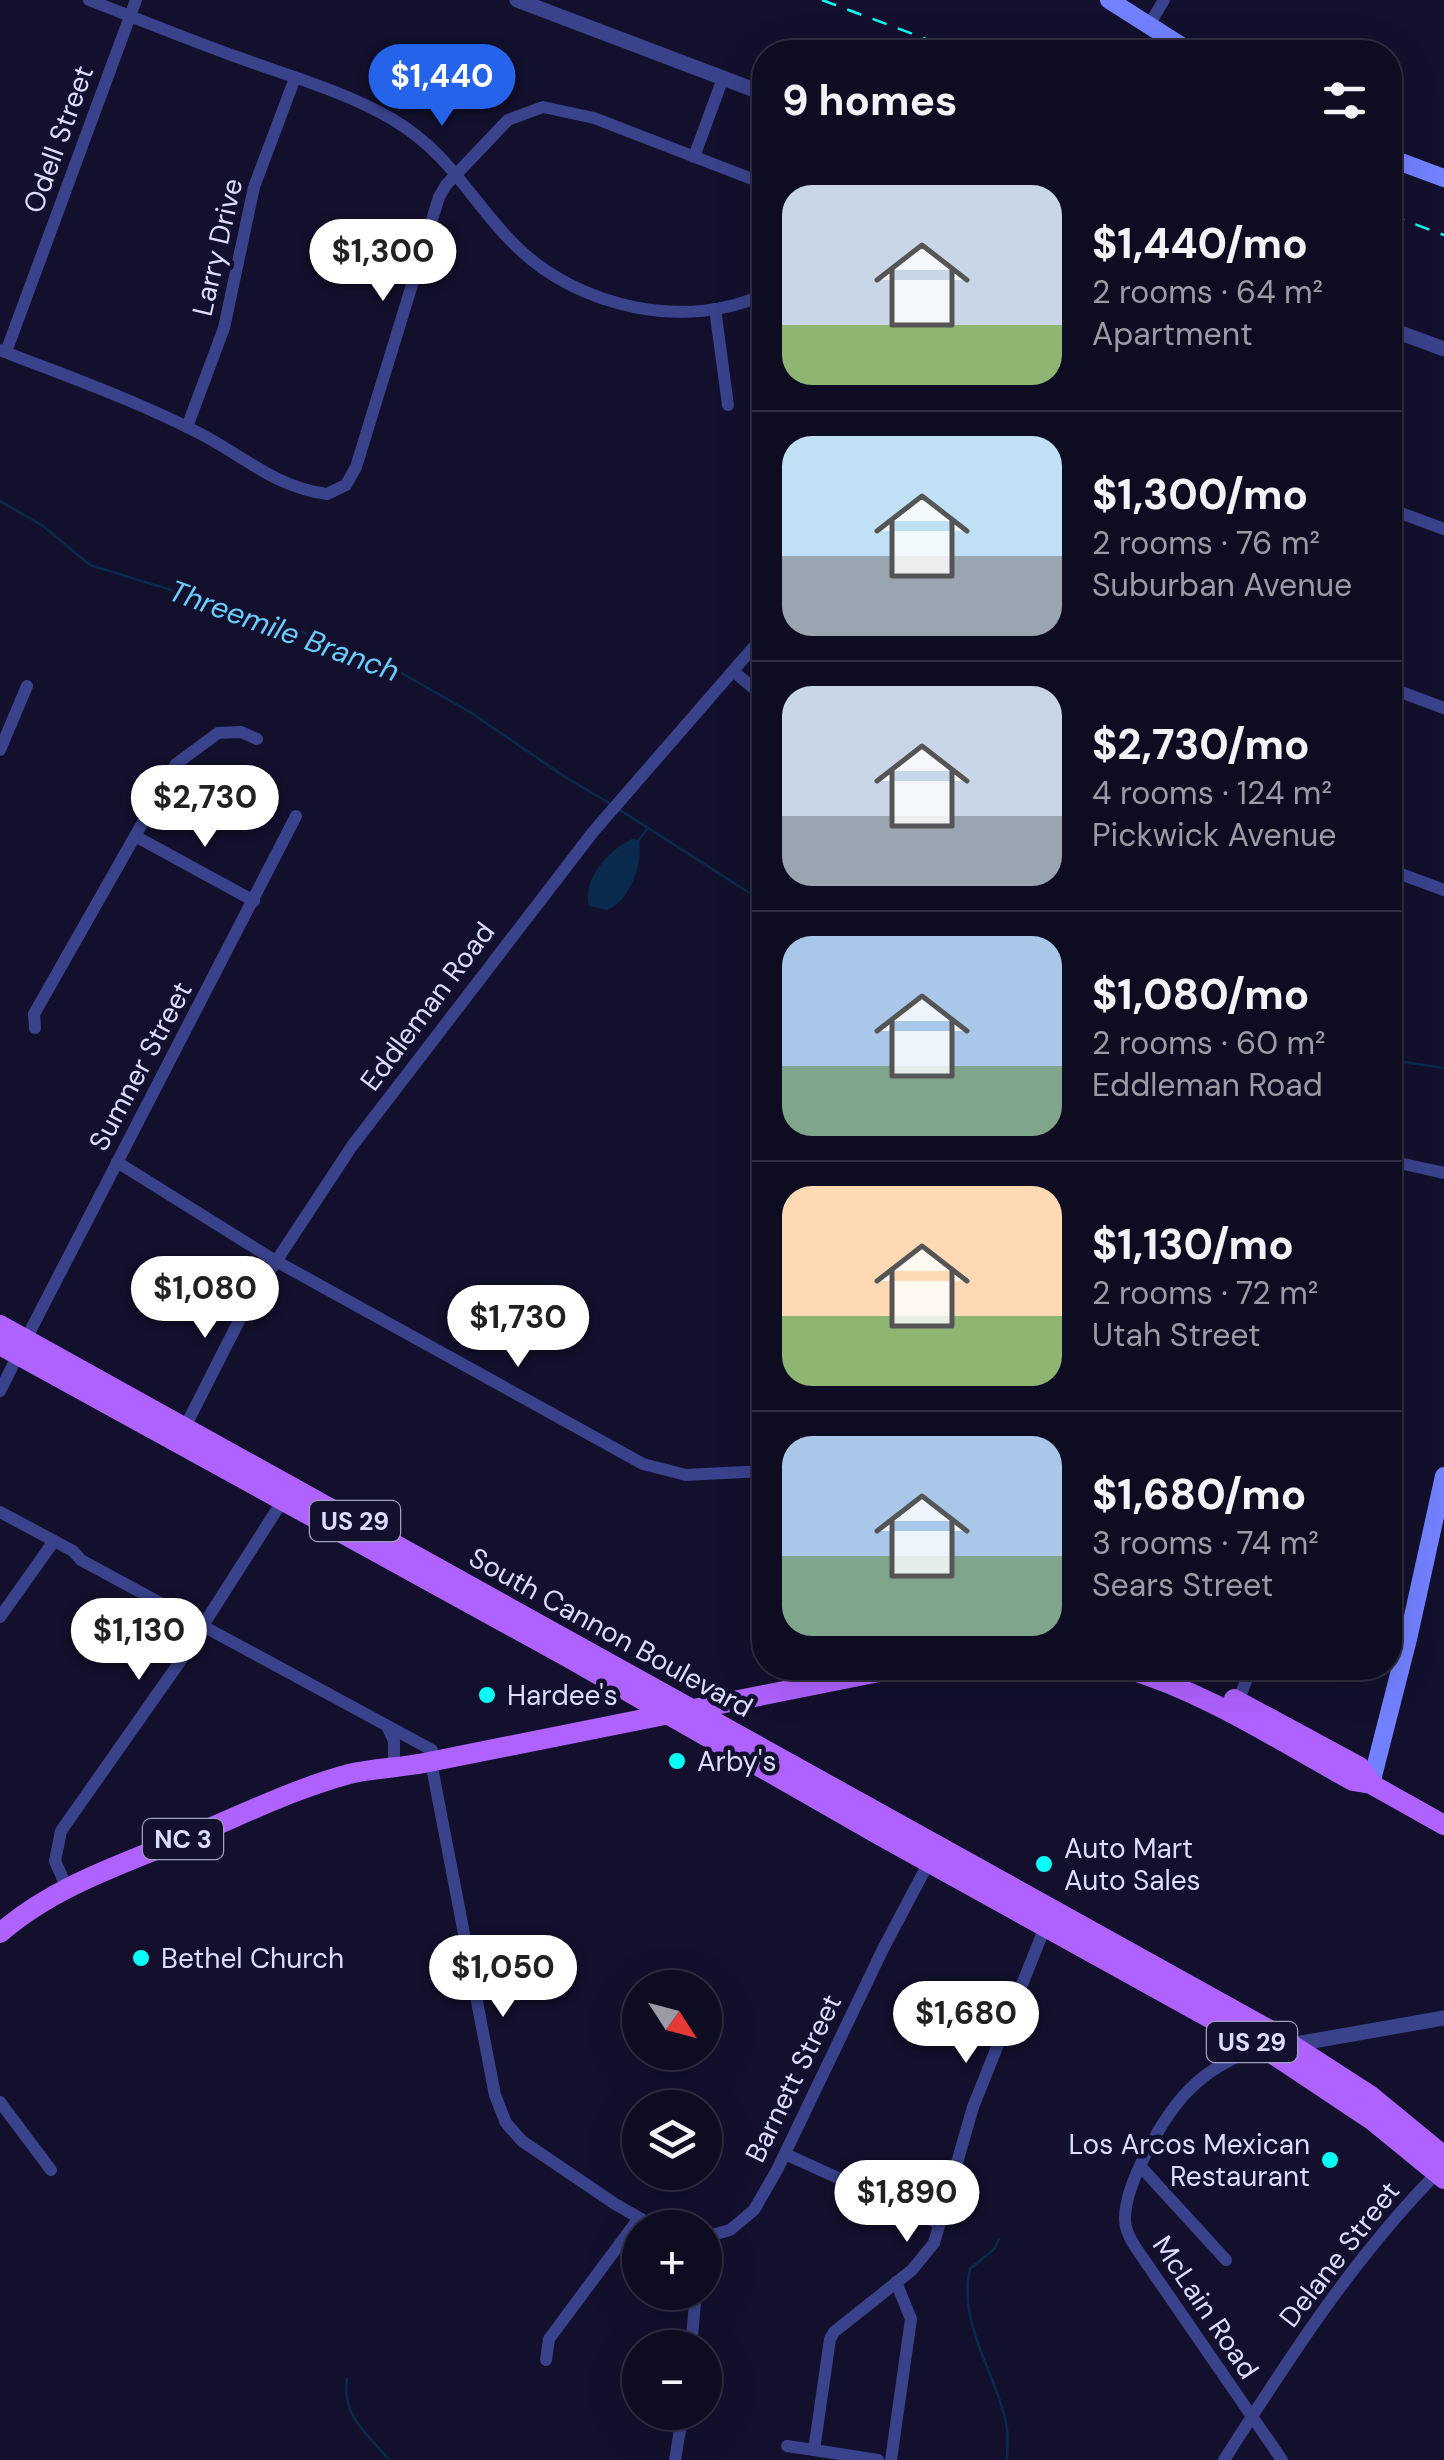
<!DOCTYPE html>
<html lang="en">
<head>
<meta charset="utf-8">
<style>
	body { margin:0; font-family:"DM Sans",sans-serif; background:#1c1a2e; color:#f1f3f6; height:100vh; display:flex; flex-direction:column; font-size:38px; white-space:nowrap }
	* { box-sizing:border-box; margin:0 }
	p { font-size:32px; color:#9b9ba5 }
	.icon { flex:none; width:55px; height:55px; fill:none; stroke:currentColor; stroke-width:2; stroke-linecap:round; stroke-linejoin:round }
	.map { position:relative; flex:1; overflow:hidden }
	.details { position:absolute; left:752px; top:40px; width:650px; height:1640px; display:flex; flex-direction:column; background:#0e0c21; border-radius:40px; box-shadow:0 10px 40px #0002,0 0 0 2px #2e2c3f }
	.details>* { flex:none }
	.needle { width:65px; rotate:126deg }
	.buttons { position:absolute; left:622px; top:1970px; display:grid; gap:20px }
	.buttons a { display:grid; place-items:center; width:100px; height:100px; border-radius:50%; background:#0e0c21; box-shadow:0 10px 40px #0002,0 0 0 2px #2e2c3f; font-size:50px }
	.price { position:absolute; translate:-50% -85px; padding:0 22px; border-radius:35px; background:#fff; color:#222; font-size:32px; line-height:65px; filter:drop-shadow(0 2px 5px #0008) }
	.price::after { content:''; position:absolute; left:50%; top:60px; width:30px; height:22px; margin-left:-15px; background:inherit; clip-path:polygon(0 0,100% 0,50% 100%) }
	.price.selected { background:#2563eb; color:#fff }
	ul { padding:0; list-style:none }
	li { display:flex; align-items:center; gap:30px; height:250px; padding:0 30px }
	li+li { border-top:2px solid #2e2c3f }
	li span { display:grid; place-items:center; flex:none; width:280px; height:200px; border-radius:30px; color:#555 }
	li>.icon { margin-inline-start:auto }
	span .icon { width:120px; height:120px; fill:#fffc; stroke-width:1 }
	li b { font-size:42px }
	h2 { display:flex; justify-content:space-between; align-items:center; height:120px; padding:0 30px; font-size:42px }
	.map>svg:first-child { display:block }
	.water { fill:#092a4c }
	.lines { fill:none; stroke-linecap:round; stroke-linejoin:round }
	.stream { stroke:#092a4c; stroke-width:2.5 }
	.minor { stroke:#3a428c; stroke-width:12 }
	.tertiary { stroke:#3a428c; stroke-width:15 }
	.secondary { stroke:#7281ff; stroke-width:18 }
	.primary { stroke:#b062ff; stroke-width:20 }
	.rail { stroke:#07fff8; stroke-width:2.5; stroke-dasharray:15 12; stroke-linecap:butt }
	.poi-dot { fill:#07fff8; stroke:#12102c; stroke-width:4 }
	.labels { text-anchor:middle; stroke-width:9; stroke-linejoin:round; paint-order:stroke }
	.shield { fill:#12102c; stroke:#9f9fc0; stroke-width:2.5 }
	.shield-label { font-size:25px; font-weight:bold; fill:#dbdcff }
	.street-label { font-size:28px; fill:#dbdcff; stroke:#12102c }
	.poi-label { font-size:28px; fill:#dbdcff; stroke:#12102c; text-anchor:start }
	.water-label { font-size:30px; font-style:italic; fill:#69cdff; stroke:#12102c }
</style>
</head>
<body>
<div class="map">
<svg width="1444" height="2460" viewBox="0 0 1444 2460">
	<rect width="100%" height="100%" fill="#12102c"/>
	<path class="water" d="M632 839 639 840C644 863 629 902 607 910L589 906C581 881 609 849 632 839Z"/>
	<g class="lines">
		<g class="stream">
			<polyline points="0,501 43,526 90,565 281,624 382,662 470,712 565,777 609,803"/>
			<polyline points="620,810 765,903"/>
			<polyline points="637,843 647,829"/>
			<polyline points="1390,1060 1444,1068"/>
			<path d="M999 2239 994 2249 970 2269C957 2325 998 2375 1007 2428 1008 2438 1007 2450 1007 2460"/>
			<path d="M347 2379C341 2416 368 2434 389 2460"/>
		</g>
		<g class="minor">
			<path d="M89 0C138 19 187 39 237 57 289 76 344 91 392 119 453 155 471 203 518 248 580 308 687 331 765 294"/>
			<polyline points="1149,25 1164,0"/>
			<polyline points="694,157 723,78"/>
			<polyline points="715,309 728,405"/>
			<path d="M0 350C66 376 132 399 195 431 240 453 275 488 327 494L346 485 356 467 439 197 446 185 508 120 543 107 594 118 765 184"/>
			<polyline points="6,352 136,0"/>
			<polyline points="187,427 224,328 254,187 295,78"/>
			<polyline points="1390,509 1444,529"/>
			<polyline points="733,671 765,698"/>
			<polyline points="1390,688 1444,708"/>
			<polyline points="0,750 27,686"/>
			<polyline points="135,836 254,901"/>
			<polyline points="1390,870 1444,890"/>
			<polyline points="35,1028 34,1014 176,764 218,733 241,732 257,739"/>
			<polyline points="1390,1161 1444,1173"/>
			<polyline points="117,1162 274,1260 643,1464 686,1475 765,1471"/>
			<polyline points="26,1339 296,816"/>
			<polyline points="0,1391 18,1355"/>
			<polyline points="182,1433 246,1307 352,1146 593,832 765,634"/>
			<polyline points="0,1512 73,1551 81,1560 432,1750"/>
			<polyline points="0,1617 54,1541"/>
			<polyline points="1390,1632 1408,1639"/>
			<polyline points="792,1668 793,1679"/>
			<polyline points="1236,1707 1251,1668"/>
			<polyline points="388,1728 394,1741 394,1758"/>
			<polyline points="431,1762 495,2095 506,2123 522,2141 615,2204 657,2228"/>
			<polyline points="67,1888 55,1861 61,1831 179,1663 285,1497"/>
			<path d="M1262 2047C1236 2055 1208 2070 1189 2090 1164 2115 1124 2184 1125 2220 1125 2230 1130 2239 1136 2248L1282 2460"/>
			<polyline points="0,2102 51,2170"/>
			<polyline points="785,2154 940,2224"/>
			<polyline points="1141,2167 1226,2260"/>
			<polyline points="705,2237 730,2230 754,2210 777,2170 883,1949 929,1862"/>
			<polyline points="691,2348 696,2292"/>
			<polyline points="546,2360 549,2339 639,2218"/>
			<polyline points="787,2446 814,2450"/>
			<polyline points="675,2460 683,2412"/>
			<polyline points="878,2460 814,2450 830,2339 834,2332 912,2270 934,2243 973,2107 1045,1927"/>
			<polyline points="891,2460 911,2319 896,2282"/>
			<path d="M1224 2460C1288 2360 1353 2258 1437 2173"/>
		</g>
		<g class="tertiary">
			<polyline points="517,0 765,94"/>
			<polyline points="1390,329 1444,349"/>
			<polyline points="1290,2045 1444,2018"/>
		</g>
		<g class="secondary">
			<polyline points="1109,0 1191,52"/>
			<polyline points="1390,158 1444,178"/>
			<polyline points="1371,1784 1408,1639 1444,1476"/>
		</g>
		<g class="primary">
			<polyline points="0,1325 1266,2028 1371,2096 1444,2156"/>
			<polyline points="0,1345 569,1658 881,1836 1262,2047 1373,2121 1444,2179"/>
			<path d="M1124 1668C1206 1692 1278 1740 1353 1781L1371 1784 1444 1825"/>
			<polyline points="1234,1699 1360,1767 1371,1784"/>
			<path d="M0 1933C56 1884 131 1861 198 1833 248 1812 297 1788 349 1774 374 1768 398 1768 424 1763L899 1668"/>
		</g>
		<g class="rail">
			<polyline points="822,0 961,52"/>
			<polyline points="1390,215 1444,235"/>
		</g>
	</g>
	<g class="poi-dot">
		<circle cx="487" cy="1695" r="10"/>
		<circle cx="677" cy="1761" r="10"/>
		<circle cx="1044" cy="1864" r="10"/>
		<circle cx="141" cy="1958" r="10"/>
		<circle cx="1330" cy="2160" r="10"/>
	</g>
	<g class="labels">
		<g class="shield">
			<rect x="310" y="1501" width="90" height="40" rx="8"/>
			<rect x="143" y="1819" width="80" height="40" rx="8"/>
			<rect x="1207" y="2022" width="90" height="40" rx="8"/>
		</g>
		<g class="shield-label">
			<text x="355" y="1530">US 29</text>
			<text x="183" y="1848">NC 3</text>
			<text x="1252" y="2051">US 29</text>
		</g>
		<g class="street-label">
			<text transform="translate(58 139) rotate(-70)" y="10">Odell Street</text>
			<text transform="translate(217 247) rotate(-77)" y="10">Larry Drive</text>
			<text transform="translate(427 1006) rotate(-53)" y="10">Eddleman Road</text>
			<text transform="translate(140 1066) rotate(-62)" y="10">Sumner Street</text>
			<text transform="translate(611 1632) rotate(29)" y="10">South Cannon Boulevard</text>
			<text transform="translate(793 2078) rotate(-64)" y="10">Barnett Street</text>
			<text transform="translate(1339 2254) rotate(-52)" y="10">Delane Street</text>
			<text transform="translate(1206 2307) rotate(56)" y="10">McLain Road</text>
		</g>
		<g class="poi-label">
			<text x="507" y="1705">Hardee's</text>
			<text x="697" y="1771">Arby's</text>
			<text x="1064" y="1858">Auto Mart<tspan x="1064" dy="32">Auto Sales</tspan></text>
			<text x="161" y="1968">Bethel Church</text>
			<text x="1310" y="2154" text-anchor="end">Los Arcos Mexican<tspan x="1310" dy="32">Restaurant</tspan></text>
		</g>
		<g class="water-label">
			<text transform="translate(284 631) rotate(20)" y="10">Threemile Branch</text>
		</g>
	</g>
</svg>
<div class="buttons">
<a><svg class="needle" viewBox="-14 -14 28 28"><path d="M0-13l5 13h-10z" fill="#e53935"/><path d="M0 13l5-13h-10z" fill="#9b9ba5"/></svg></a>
<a><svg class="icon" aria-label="layers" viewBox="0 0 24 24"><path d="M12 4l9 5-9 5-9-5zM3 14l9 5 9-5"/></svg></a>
<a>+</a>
<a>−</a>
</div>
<b class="price selected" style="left:442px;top:129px">$1,440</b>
<b class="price" style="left:383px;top:304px">$1,300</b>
<b class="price" style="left:205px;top:850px">$2,730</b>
<b class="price" style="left:205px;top:1341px">$1,080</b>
<b class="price" style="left:518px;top:1370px">$1,730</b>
<b class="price" style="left:139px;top:1683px">$1,130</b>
<b class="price" style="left:503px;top:2020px">$1,050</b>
<b class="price" style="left:966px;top:2066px">$1,680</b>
<b class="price" style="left:907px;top:2245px">$1,890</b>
<section class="details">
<h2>9 homes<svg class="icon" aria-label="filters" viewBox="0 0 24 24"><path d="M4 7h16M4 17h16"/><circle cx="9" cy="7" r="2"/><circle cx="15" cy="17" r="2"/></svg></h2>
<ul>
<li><span style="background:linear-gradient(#c9d6e8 70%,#8fb573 0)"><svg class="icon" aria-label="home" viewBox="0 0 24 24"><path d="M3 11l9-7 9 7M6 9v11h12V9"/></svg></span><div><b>$1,440/mo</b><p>2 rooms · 64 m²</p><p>Apartment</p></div></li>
<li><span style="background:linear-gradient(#bfe0f5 60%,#9aa5b1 0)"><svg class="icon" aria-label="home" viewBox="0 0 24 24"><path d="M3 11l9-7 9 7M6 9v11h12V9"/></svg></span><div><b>$1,300/mo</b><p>2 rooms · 76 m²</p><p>Suburban Avenue</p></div></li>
<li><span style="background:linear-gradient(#c9d6e8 65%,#9aa5b1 0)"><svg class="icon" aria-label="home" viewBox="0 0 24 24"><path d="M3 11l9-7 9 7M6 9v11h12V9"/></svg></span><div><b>$2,730/mo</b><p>4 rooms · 124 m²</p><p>Pickwick Avenue</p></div></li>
<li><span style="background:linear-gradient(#a9c7e8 65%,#7fa58c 0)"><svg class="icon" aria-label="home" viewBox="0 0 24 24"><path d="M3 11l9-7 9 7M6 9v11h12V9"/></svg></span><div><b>$1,080/mo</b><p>2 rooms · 60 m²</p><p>Eddleman Road</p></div></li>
<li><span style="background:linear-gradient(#ffd9b3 65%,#8fb573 0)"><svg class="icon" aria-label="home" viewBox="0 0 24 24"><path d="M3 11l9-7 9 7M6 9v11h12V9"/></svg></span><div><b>$1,130/mo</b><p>2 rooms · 72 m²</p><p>Utah Street</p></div></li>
<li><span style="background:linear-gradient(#a9c7e8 60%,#7fa58c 0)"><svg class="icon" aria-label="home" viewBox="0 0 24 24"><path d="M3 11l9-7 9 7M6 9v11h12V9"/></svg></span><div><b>$1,680/mo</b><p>3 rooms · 74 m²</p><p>Sears Street</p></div></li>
</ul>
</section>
</div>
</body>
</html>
